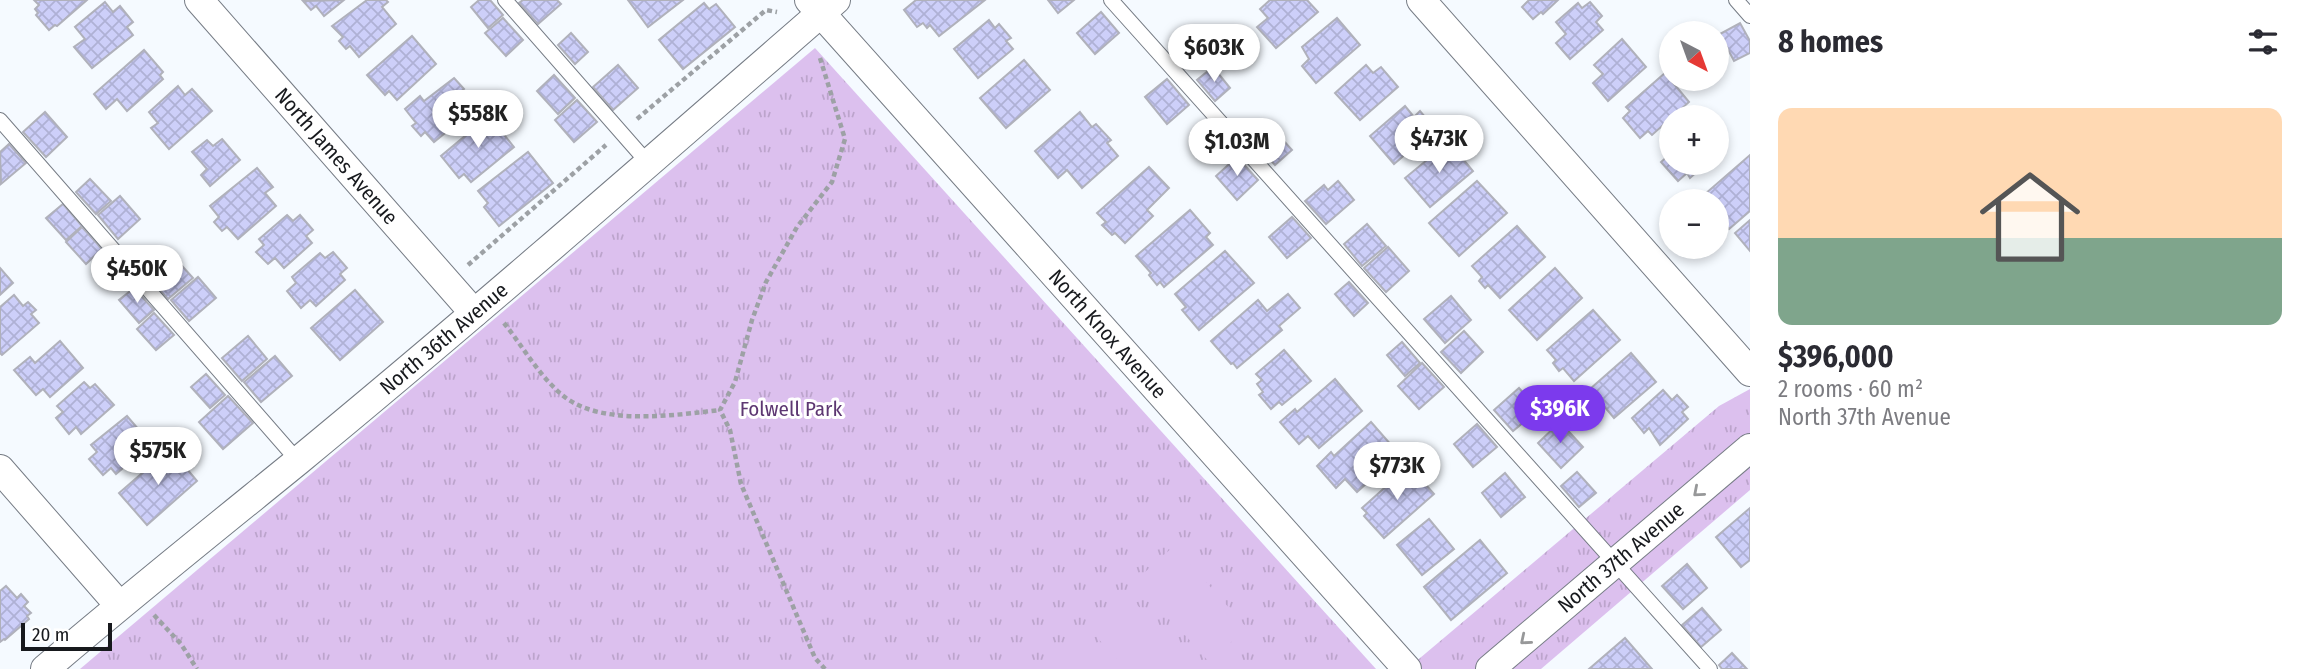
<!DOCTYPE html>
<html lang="en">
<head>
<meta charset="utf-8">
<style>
	body { margin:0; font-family:"Fira Sans Condensed",sans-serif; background:#f2f2f3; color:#2b2b33; height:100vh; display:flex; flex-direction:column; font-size:26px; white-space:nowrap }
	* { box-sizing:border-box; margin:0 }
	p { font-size:23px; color:#7c7c81 }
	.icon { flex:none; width:38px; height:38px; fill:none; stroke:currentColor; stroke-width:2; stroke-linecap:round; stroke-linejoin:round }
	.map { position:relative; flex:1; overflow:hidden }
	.panel { display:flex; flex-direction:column; background:#fff; width:560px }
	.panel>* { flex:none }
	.needle { width:46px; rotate:139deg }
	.fabs { position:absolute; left:1659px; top:21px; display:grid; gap:14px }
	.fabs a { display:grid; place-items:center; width:70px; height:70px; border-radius:50%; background:#fff; box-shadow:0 4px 10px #0003; font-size:35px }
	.scale { position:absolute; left:21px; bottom:18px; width:91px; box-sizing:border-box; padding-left:7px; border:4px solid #17191d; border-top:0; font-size:19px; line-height:24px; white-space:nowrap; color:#17191d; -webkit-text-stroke:5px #fff; paint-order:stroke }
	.price { position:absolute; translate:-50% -60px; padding:0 16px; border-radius:24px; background:#fff; color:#222; font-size:23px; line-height:46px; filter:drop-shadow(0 2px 4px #0008) }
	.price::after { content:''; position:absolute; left:50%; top:42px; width:21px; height:16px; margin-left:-10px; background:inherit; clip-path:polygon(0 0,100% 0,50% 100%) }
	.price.active { background:#7c3aed; color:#fff }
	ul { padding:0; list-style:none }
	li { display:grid; align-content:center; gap:14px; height:371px; padding:0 28px }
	li span { display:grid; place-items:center; height:217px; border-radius:14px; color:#555 }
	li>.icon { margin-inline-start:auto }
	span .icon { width:126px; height:126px; fill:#fffc; stroke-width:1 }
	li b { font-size:30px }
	h2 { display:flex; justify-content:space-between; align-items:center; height:84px; padding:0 28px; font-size:30px }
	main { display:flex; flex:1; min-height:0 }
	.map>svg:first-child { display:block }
	.grass { fill:url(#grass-tufts) }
	.garden { fill:#dcc0ee }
	.building { fill:url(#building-cross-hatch); stroke:#b0b1bb; stroke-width:2 }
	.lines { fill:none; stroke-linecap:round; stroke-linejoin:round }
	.lane-casing { stroke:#767c85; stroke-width:16 }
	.street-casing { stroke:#767c85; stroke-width:30 }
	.path { stroke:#9da1a5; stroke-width:4.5; stroke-dasharray:5 3.5; stroke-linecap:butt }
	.lane { stroke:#fff; stroke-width:14 }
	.street { stroke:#fff; stroke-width:28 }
	.oneway { stroke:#979899 }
	.labels { text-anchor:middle; stroke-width:6; stroke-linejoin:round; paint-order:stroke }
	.street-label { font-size:21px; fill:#17191d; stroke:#fff }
	.park-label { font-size:21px; fill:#5d3772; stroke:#fff }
</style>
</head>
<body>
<main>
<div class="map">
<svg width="1750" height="669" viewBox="0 0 1750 669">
	<defs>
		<pattern id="grass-tufts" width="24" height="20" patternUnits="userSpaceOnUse" patternTransform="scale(1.75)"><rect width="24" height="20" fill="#dcc0ee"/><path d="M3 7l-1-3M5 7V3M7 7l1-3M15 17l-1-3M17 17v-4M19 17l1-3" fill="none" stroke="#bca4cc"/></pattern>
		<pattern id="building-cross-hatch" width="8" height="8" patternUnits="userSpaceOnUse" patternTransform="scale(1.75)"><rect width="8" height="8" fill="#cdcff9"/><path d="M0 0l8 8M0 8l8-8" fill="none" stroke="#afb1d5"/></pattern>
	</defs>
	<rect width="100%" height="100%" fill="#f5faff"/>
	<g class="grass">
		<polygon points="815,48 1376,669 80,669"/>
		<polygon points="1750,389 1750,490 1541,669 1407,669 1719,406"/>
	</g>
	<g class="garden">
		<polygon points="1174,546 1247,628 1209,662 1136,580"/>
		<polygon points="1126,592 1193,669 1125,669 1087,626"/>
		<polygon points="1075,637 1103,669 1038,669"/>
	</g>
	<g class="building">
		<polygon points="34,0 87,0 57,26 55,25 49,30 36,15 38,13 35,9 39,5"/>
		<polygon points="344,0 324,16 316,6 311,10 303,1"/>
		<polygon points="367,0 386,0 388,2 382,7 396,24 359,57 350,46 346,49 339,41 343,37 332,26"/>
		<polygon points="479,0 490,0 503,15 488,28 471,7"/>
		<polygon points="523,0 557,0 561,4 538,24 519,3"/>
		<polygon points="628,0 683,0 648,27"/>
		<polygon points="916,0 985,0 939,36 930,25 927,28 923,23 917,27 904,10"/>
		<polygon points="1048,0 1074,0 1058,13"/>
		<polygon points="1270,0 1307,0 1318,12 1276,48 1257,27 1268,18 1260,9"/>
		<polygon points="1529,0 1558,0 1543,14 1541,12 1533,19 1522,7"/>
		<polygon points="105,2 113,12 120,6 133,22 127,27 133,35 92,68 74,47 85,39 75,27"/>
		<polygon points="1590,2 1602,16 1596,22 1603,30 1570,59 1556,43 1566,34 1556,22 1578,3 1582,8"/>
		<polygon points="704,3 709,9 716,4 735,27 683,69 659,40"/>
		<polygon points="1101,12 1119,33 1095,54 1077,33"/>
		<polygon points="503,18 523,40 506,56 485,33"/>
		<polygon points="1337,18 1360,45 1316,83 1302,66 1309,59 1302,47"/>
		<polygon points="989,20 995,28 999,24 1011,38 1006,41 1013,49 978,78 954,49"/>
		<polygon points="1740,23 1750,41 1750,53 1734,61 1720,34"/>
		<polygon points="571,33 588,52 575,64 558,45"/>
		<polygon points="412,36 436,64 397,100 389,91 385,95 367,75"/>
		<polygon points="1622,39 1646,67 1608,101 1593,83 1603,74 1594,65"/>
		<polygon points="144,50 163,72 160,75 163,79 127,111 117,99 106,109 94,94"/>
		<polygon points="1024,60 1050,90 1006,128 980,98"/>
		<polygon points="618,65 638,88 613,110 593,87"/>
		<polygon points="1366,65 1373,73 1381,67 1398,87 1360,120 1335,93"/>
		<polygon points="1213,67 1230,88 1215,101 1197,80"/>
		<polygon points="1665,73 1689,102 1652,135 1648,131 1640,138 1623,118 1630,111 1626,107"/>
		<polygon points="554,75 575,98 558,114 537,91"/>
		<polygon points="454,78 464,89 458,94 472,111 434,142 425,132 421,136 412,126 416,123 405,109 420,96 424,101"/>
		<polygon points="1167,79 1189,105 1167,124 1145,97"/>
		<polygon points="178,86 185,95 192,89 212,111 169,149 151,128 158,123 149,112"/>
		<polygon points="577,100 597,122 574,142 555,120"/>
		<polygon points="1405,106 1414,117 1420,111 1435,129 1394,164 1370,136"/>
		<polygon points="45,112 67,137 46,157 23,132"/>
		<polygon points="1080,112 1092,127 1096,124 1111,140 1107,143 1118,156 1082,188 1067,170 1058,178 1035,151"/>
		<polygon points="489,116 514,147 471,182 464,174 459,178 441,156"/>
		<polygon points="1272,128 1292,150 1275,165 1255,143"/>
		<polygon points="1717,136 1726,146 1717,154"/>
		<polygon points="222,139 240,160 210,186 201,175 207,169 192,152 207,140 213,146"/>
		<polygon points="1449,142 1473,171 1430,207 1405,178"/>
		<polygon points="9,144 26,163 1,184 0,152"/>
		<polygon points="1671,146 1671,163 1707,163 1690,178 1687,173 1678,181 1661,162 1669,155 1666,151"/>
		<polygon points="528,152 553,183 499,226 484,207 488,203 478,191"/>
		<polygon points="1750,155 1750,211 1729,229 1717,215 1717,201 1712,201 1705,194"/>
		<polygon points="1237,157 1258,180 1237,200 1216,176"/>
		<polygon points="1149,167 1169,188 1147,210 1153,216 1125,243 1115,233 1112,235 1102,225 1106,222 1097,213"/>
		<polygon points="257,168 273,187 265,193 276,206 238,239 227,227 222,231 214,222 219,217 210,206"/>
		<polygon points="90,179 111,201 96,214 76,192"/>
		<polygon points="1338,181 1354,200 1326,224 1305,201 1324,185 1328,190"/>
		<polygon points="1477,181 1507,213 1459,256 1429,223"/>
		<polygon points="120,196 140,219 118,239 98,215"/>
		<polygon points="63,204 82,226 66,240 46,218"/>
		<polygon points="1190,210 1210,233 1206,237 1213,245 1164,287 1160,282 1157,285 1149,275 1151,273 1136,256"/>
		<polygon points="287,215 293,221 300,215 313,230 306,236 312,243 284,268 275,258 268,264 256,252 264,245 259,239"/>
		<polygon points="1292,217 1311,238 1287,258 1269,237"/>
		<polygon points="1750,220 1750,251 1735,233"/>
		<polygon points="1367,224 1386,246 1362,266 1344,244"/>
		<polygon points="1517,226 1545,257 1500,298 1488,285 1485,288 1479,281 1482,277 1472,266"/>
		<polygon points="82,227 102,249 86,264 66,242"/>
		<polygon points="1388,247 1409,271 1386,292 1364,268"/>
		<polygon points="1225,251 1254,283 1199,330 1182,310 1186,307 1175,294"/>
		<polygon points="333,252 347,268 340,274 345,280 316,306 310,300 301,308 287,291 296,283 292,277 320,253 325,258"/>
		<polygon points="172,255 193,278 168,299 148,277"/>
		<polygon points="0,268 13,283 0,295"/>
		<polygon points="1555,268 1582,298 1537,340 1509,310"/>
		<polygon points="198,277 216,298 189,321 171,300"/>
		<polygon points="1349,282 1368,303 1354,316 1335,294"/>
		<polygon points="134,288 154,310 139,323 119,300"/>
		<polygon points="355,290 383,322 340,360 311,328"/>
		<polygon points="1288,294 1300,308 1279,326 1282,330 1237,368 1233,363 1231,364 1211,341 1258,300 1267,311"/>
		<polygon points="14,295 23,306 28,302 36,310 31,314 39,323 2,355 0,353 0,307"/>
		<polygon points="1451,296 1471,320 1445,343 1424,319"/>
		<polygon points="1593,310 1620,340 1574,381 1563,368 1559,371 1553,363 1556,360 1547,350"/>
		<polygon points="154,313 174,335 156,350 137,329"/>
		<polygon points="1464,331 1483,352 1461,373 1441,352"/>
		<polygon points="248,336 267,359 242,381 222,358"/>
		<polygon points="60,341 83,368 50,397 43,389 36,395 14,370 30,357 35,363"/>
		<polygon points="1402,342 1420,363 1405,376 1387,355"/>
		<polygon points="1284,350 1311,381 1282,405 1279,402 1271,409 1259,395 1263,392 1257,384 1262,380 1256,374"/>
		<polygon points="1631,353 1656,382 1614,418 1604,406 1600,410 1587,395 1591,391 1590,389"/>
		<polygon points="275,356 292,376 261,402 244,382"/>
		<polygon points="1422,363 1444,387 1419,409 1398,386"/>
		<polygon points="206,374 225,395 210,408 191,387"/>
		<polygon points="1335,379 1362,411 1319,448 1308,436 1299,444 1280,422 1295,409 1297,412"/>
		<polygon points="84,382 90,388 95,384 114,405 81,434 76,427 69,434 56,418 63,412 57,406"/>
		<polygon points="1519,388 1538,410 1513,431 1494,410"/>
		<polygon points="1663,390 1672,400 1677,395 1688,407 1682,412 1688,419 1660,445 1649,428 1644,433 1632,418"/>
		<polygon points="228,396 253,423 223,449 199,422"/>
		<polygon points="127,416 151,444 116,474 111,468 103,475 89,459 97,452 91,445"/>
		<polygon points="1371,422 1399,454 1357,492 1345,479 1336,488 1317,466 1331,452 1334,456"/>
		<polygon points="1560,422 1583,447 1561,468 1538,443"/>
		<polygon points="1477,424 1497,447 1473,467 1454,444"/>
		<polygon points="170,449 197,481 147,525 119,493"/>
		<polygon points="1409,466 1434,494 1384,538 1364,516 1367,513 1362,508"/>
		<polygon points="1577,472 1596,493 1579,507 1561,486"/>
		<polygon points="1505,473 1525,497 1501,517 1482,493"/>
		<polygon points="1750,508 1750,560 1741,567 1716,537"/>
		<polygon points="1429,519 1454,549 1422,575 1397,545"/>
		<polygon points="1480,540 1507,573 1451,620 1424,587"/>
		<polygon points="1687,564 1707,588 1683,609 1662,586"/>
		<polygon points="6,586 17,598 21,594 28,602 24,606 31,613 27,616 29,619 5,640 4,639 0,642 0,591"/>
		<polygon points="1702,608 1721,630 1701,647 1682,625"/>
		<polygon points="1625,638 1652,669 1589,669"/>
		<polygon points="1732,653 1747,669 1722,669 1719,665"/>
	</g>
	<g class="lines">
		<defs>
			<g id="lane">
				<polyline points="505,0 648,163"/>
				<polyline points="1111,0 1710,669"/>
				<polyline points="1736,0 1750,16"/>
				<polyline points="0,120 298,461"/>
			</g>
			<g id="street">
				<path id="s1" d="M199 0 474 313"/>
				<path id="s2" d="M809 0 1407 669"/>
				<polyline points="1421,0 1750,372"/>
				<polyline points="0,469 119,605"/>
				<path id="s3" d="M45 669C128 598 213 530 298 461 480 311 658 155 836 0"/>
				<path id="s4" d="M1490 669 1750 448"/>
			</g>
		</defs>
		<use href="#lane" class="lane-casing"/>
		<use href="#street" class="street-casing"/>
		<g class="path">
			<polyline points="820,58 845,139 832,182 797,227 766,282 752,320 735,382 720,410 730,430 741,484 815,658 825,669"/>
			<polyline points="637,119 766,10 777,12"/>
			<polyline points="468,265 606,145"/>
			<path d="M504 323C524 348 540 378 566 398 605 426 675 415 720 410"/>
			<polyline points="154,615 181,644 197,669"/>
		</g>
		<use href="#lane" class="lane"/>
		<use href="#street" class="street"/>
	</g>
	<defs><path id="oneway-chevron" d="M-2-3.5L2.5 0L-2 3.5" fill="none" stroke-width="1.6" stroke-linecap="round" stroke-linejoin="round" transform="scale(1.75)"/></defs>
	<g class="oneway">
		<use href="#oneway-chevron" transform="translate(1698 492) rotate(139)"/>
		<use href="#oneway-chevron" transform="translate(1525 640) rotate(140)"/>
	</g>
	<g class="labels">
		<g class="street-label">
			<text dy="7" stroke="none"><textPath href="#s1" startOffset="208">North James Avenue</textPath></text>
			<text dy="7" stroke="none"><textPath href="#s2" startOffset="448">North Knox Avenue</textPath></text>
			<text dy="7" stroke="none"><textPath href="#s3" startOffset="518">North 36th Avenue</textPath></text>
			<text dy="7" stroke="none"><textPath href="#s4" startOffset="172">North 37th Avenue</textPath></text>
		</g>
		<g class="park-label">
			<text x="791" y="416">Folwell Park</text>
		</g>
	</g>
</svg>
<div class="fabs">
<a><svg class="needle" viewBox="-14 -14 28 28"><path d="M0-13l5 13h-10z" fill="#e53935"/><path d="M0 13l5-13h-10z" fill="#7c7c81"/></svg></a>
<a>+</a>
<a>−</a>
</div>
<div class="scale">20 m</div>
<b class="price" style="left:1214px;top:84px">$603K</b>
<b class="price" style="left:478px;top:150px">$558K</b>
<b class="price" style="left:1439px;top:175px">$473K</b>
<b class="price" style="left:1237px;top:178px">$1.03M</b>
<b class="price" style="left:137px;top:305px">$450K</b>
<b class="price active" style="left:1560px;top:445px">$396K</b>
<b class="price" style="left:158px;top:487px">$575K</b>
<b class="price" style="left:1397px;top:502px">$773K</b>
</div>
<section class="panel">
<h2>8 homes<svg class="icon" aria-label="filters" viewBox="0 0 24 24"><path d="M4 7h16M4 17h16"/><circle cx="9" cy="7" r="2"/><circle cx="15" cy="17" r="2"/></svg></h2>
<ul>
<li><span style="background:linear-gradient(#ffd9b3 60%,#7fa58c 0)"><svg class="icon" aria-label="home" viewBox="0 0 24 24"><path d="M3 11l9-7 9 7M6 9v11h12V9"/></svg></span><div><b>$396,000</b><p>2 rooms · 60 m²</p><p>North 37th Avenue</p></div></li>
</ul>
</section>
</main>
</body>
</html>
